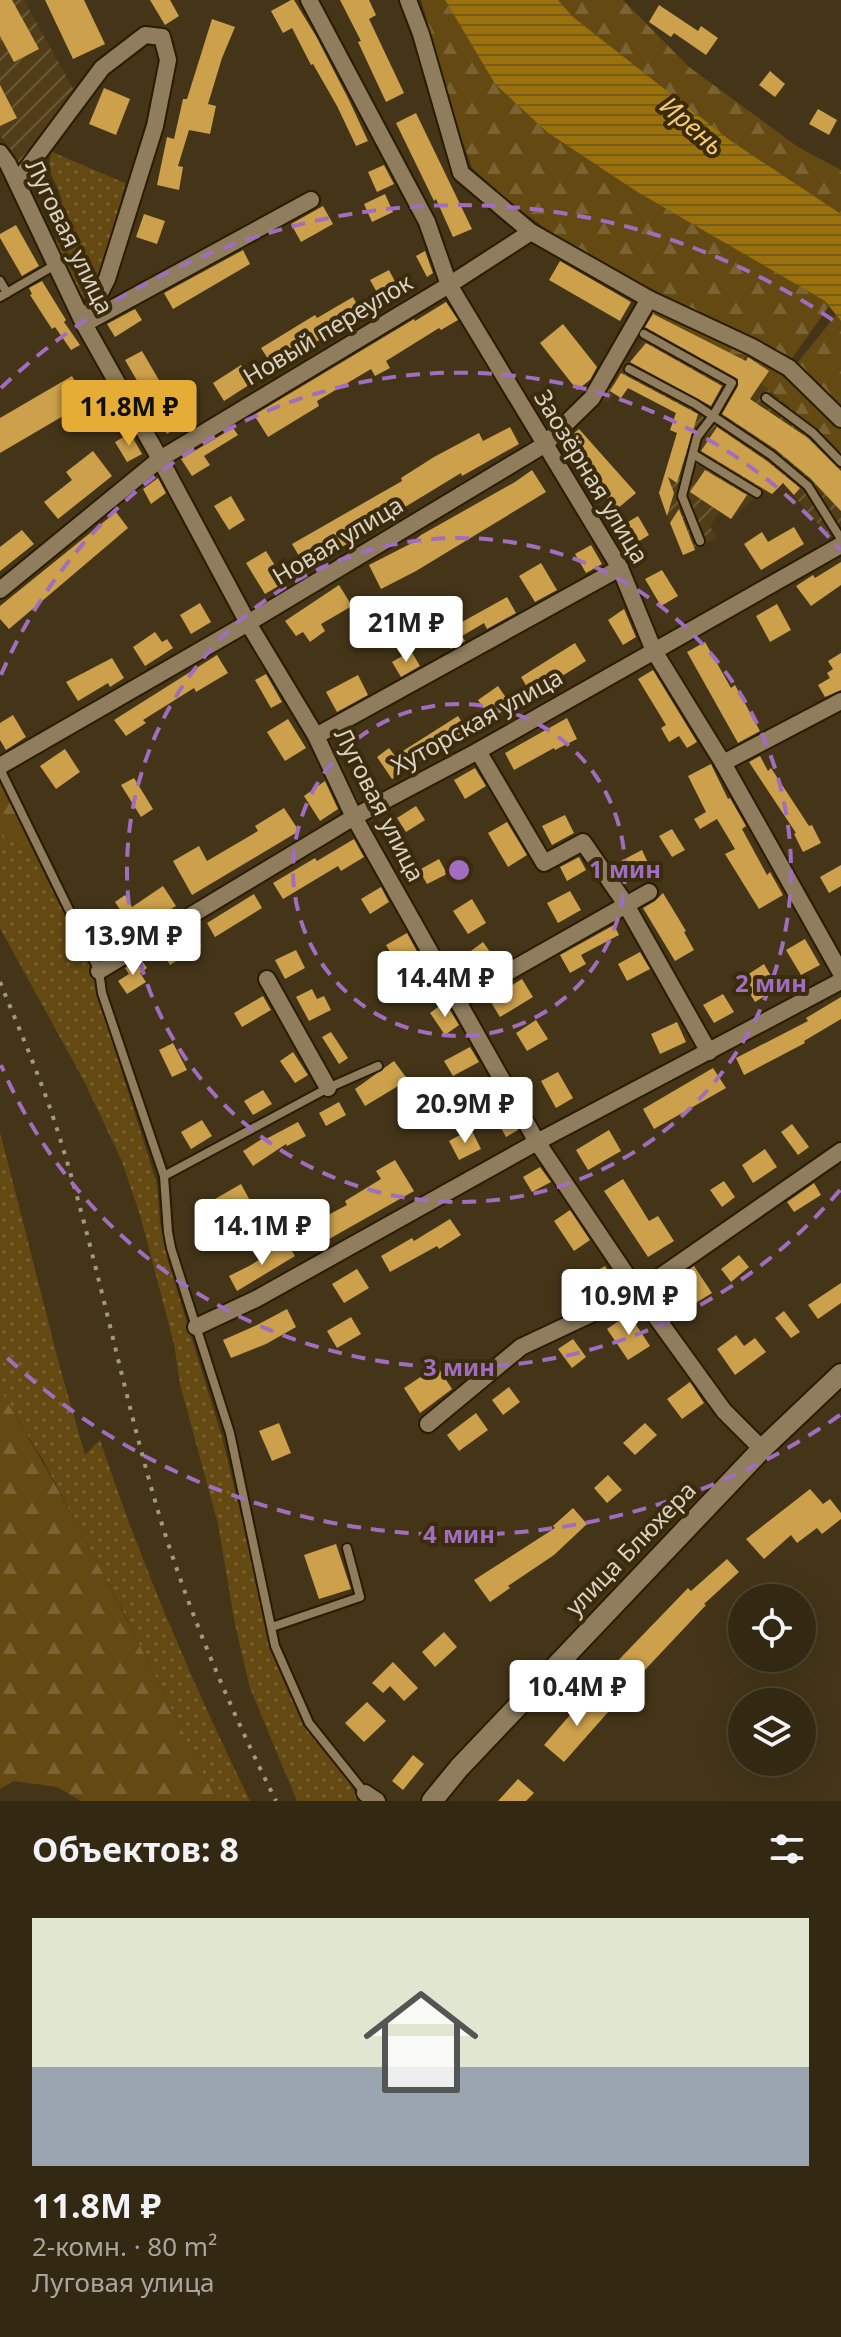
<!DOCTYPE html>
<html lang="ru">
<head>
<meta charset="utf-8">
<style>
	body { margin:0; font-family:"Noto Sans",sans-serif; background:#3e3420; color:#f1f3f6; height:100vh; display:flex; flex-direction:column; font-size:30px; white-space:nowrap }
	* { box-sizing:border-box; margin:0 }
	p { font-size:26px; color:#a9a69f }
	.icon { flex:none; width:44px; height:44px; fill:none; stroke:currentColor; stroke-width:2; stroke-linecap:round; stroke-linejoin:round }
	.map { position:relative; height:1801px; overflow:hidden }
	.sheet { display:flex; flex-direction:column; background:#332812; flex:1 }
	.sheet>* { flex:none }
	.tools { position:absolute; left:728px; top:1584px; display:grid; gap:16px }
	.tools a { display:grid; place-items:center; width:88px; height:88px; border-radius:50%; background:#332812; box-shadow:0 8px 32px #0002,0 0 0 2px #4e4432; font-size:40px }
	.price { position:absolute; translate:-50% -68px; padding:0 18px; border-radius:8px; background:#fff; color:#222; font-size:26px; line-height:52px; filter:drop-shadow(0 2px 4px #0008) }
	.price::after { content:''; position:absolute; left:50%; top:48px; width:24px; height:18px; margin-left:-12px; background:inherit; clip-path:polygon(0 0,100% 0,50% 100%) }
	.price.active { background:#e5ad35; color:#111 }
	ul { padding:0; list-style:none }
	li { display:grid; align-content:center; gap:16px; height:424px; padding:0 32px }
	li+li { border-top:2px solid #4e4432 }
	li span { display:grid; place-items:center; height:248px; border-radius:0px; color:#555 }
	li>.icon { margin-inline-start:auto }
	span .icon { width:144px; height:144px; fill:#fffc; stroke-width:1 }
	li b { font-size:34px }
	h2 { display:flex; justify-content:space-between; align-items:center; height:96px; padding:0 32px; font-size:34px }
	.map>svg:first-child { display:block }
	.industrial { fill:url(#industrial-furrows) }
	.grass { fill:url(#grass-dots) }
	.forest { fill:url(#forest-firs) }
	.water { fill:url(#water-rules) }
	.building { fill:#cda14c }
	.lines { fill:none; stroke-linecap:round; stroke-linejoin:round }
	.service-casing { stroke:#2a1c00; stroke-width:12 }
	.minor-casing { stroke:#2a1c00; stroke-width:20 }
	.tertiary-casing { stroke:#2a1c00; stroke-width:24 }
	.service { stroke:#8f7d5e; stroke-width:8 }
	.minor { stroke:#8f7d5e; stroke-width:16 }
	.tertiary { stroke:#8f7d5e; stroke-width:20 }
	.rail { stroke:#a39882; stroke-width:4; stroke-dasharray:4 8; stroke-linecap:butt }
	.ring { fill:none; stroke:#a16ebf; stroke-width:4; stroke-dasharray:14 10 }
	.labels { text-anchor:middle; stroke-width:8; stroke-linejoin:round; paint-order:stroke }
	.street-label { font-size:24px; fill:#dad1c0; stroke:#3a2b0d }
	.water-label { font-size:26px; font-style:italic; fill:#f7c974; stroke:#3a2b0d }
	.centre { fill:#a16ebf; stroke:#3a2b0d; stroke-width:4 }
	.ring-label { font-size:24px; text-anchor:middle; font-weight:bold; fill:#a16ebf; stroke:#3a2b0d; stroke-width:8; stroke-linejoin:round; paint-order:stroke }
</style>
</head>
<body>
<div class="map">
<svg width="841" height="1801" viewBox="0 0 841 1801">
	<defs>
		<pattern id="industrial-furrows" width="10" height="10" patternUnits="userSpaceOnUse" patternTransform="scale(2)"><rect width="10" height="10" fill="#513e18"/><path d="M-1 1l2-2M0 10L10 0M9 11l2-2" fill="none" stroke="#695938"/></pattern>
		<pattern id="grass-dots" width="8" height="8" patternUnits="userSpaceOnUse" patternTransform="scale(2)"><rect width="8" height="8" fill="#644a12"/><path d="M2 2h.1M6 6h.1" fill="none" stroke="#7a6333" stroke-width="1.8" stroke-linecap="round"/></pattern>
		<pattern id="forest-firs" width="22" height="20" patternUnits="userSpaceOnUse" patternTransform="scale(2)"><rect width="22" height="20" fill="#644a12"/><path d="M5 1l3.5 6h-7zM16 11l3.5 6h-7z" fill="#7a6333"/></pattern>
		<pattern id="water-rules" width="6" height="5" patternUnits="userSpaceOnUse" patternTransform="scale(2)"><rect width="6" height="5" fill="#9a710b"/><path d="M0 2.5h6" fill="none" stroke="#765d1e"/></pattern>
	</defs>
	<rect width="100%" height="100%" fill="#443518"/>
	<g class="industrial">
		<polygon points="0,0 24,0 75,92 18,167 11,150 0,135"/>
		<polygon points="651,313 738,357 748,356 769,371 816,429 841,454 841,526 830,538 783,483 772,494 764,490 731,519 720,512 710,526 716,538 683,555 659,493 677,433 670,430 675,413 628,388 621,398 614,394 608,402 600,398 615,380 625,361 630,364 643,339 639,338"/>
	</g>
	<g class="grass">
		<path d="M52 152 125 183 103 279 89 303C76 290 57 262 56 243 56 230 62 218 62 205 62 184 43 176 52 152Z"/>
		<polygon points="0,829 5,837 29,852 44,880 55,896 91,964 97,992 157,1185 160,1222 168,1261 222,1437 273,1647 305,1726 350,1782 358,1801 297,1801 250,1688 235,1624 218,1524 180,1384 174,1344 141,1218 121,1159 83,1079 0,928"/>
		<path d="M0 1132 59 1364 85 1455 100 1440C141 1564 193 1684 250 1801H217L122 1609 44 1462 0 1390Z"/>
	</g>
	<g class="forest">
		<polygon points="421,0 445,0 495,84 639,193 825,301 829,306 790,361 668,303 564,242 511,203 472,168 460,134"/>
		<polygon points="558,0 623,0 689,67 798,147 841,170 841,214 731,141 573,17"/>
		<polygon points="652,305 789,371 841,422 841,454 816,429 761,383 768,371 749,356 738,357 651,313 650,309"/>
		<polygon points="836,315 841,321 841,412 794,367"/>
		<polygon points="0,780 55,896 44,880 29,852 5,837 0,829"/>
		<path d="M0 1390C81 1522 148 1662 217 1801H81L57 1787 14 1781 0 1789Z"/>
	</g>
	<polygon class="water" points="445,0 558,0 573,17 731,141 841,214 841,321 825,301 639,193 547,132 495,84"/>
	<g class="building">
		<polygon points="0,0 12,0 39,49 14,62 0,36"/>
		<polygon points="45,0 84,0 105,44 73,59"/>
		<polygon points="150,0 170,0 179,16 165,25"/>
		<polygon points="291,0 294,0 316,36 349,100 368,141 356,146 337,106 313,64 311,65 292,28 283,33 271,11"/>
		<polygon points="340,0 369,0 376,15 369,19 404,93 386,102 358,42 361,41"/>
		<polygon points="659,5 698,31 701,26 718,38 706,55 674,33 671,37 649,22"/>
		<polygon points="212,19 235,27 222,58 208,104 216,106 210,134 189,130 178,166 183,167 179,190 157,185 167,137 174,139 183,99 187,99"/>
		<polygon points="770,71 785,84 775,97 759,85"/>
		<polygon points="0,85 17,118 0,126"/>
		<polygon points="104,88 130,99 116,135 89,124"/>
		<polygon points="818,109 837,120 829,135 809,124"/>
		<polygon points="416,113 472,229 453,237 436,199 434,201 396,123"/>
		<polygon points="384,165 394,184 377,192 368,172"/>
		<polygon points="385,194 393,212 372,222 364,204"/>
		<polygon points="323,206 333,224 301,242 291,224"/>
		<polygon points="144,214 165,221 157,244 136,237"/>
		<polygon points="16,225 39,266 22,276 0,238 0,234"/>
		<polygon points="243,250 250,264 173,309 164,293"/>
		<polygon points="425,251 433,273 427,277 416,256"/>
		<polygon points="560,261 631,302 620,321 549,280"/>
		<polygon points="389,270 401,293 383,303 370,280"/>
		<polygon points="42,281 66,320 64,322 80,345 71,350 55,327 52,329 30,295 32,294 29,288"/>
		<polygon points="353,297 362,314 274,368 261,348 315,315 317,318"/>
		<polygon points="446,302 458,320 441,330 439,328 386,361 390,368 375,376 371,369 317,401 319,406 268,437 254,415 414,319 415,321"/>
		<polygon points="135,309 142,320 115,337 107,324"/>
		<polygon points="653,314 746,361 748,357 769,371 750,399 808,438 841,471 841,511 810,478 775,449 722,414 738,386 738,379 645,327"/>
		<polygon points="563,324 597,367 590,380 577,390 540,343"/>
		<polygon points="646,343 722,386 711,406 630,362"/>
		<polygon points="142,351 163,387 146,396 125,360"/>
		<polygon points="241,365 252,383 224,401 213,383"/>
		<polygon points="621,373 698,414 677,483 668,477 674,493 667,516 659,493 677,433 670,430 676,413 628,388 621,398 610,391"/>
		<polygon points="72,376 87,402 0,453 0,418"/>
		<polygon points="181,403 191,419 167,434 157,418"/>
		<polygon points="510,427 519,444 462,476 461,473 405,507 406,509 306,568 292,544 402,481 401,478 434,457 479,433 483,441"/>
		<polygon points="717,427 767,461 800,488 794,495 783,483 772,494 701,451"/>
		<polygon points="233,428 238,435 204,456 210,465 192,476 181,459"/>
		<polygon points="579,429 636,493 617,509 560,445"/>
		<polygon points="130,433 142,454 127,462 115,442"/>
		<polygon points="93,451 112,476 58,519 44,502 72,480 66,472"/>
		<polygon points="532,470 546,492 416,571 381,589 369,565 410,544 421,535 515,482"/>
		<polygon points="705,470 747,495 731,519 690,492"/>
		<polygon points="158,478 166,493 151,504 143,489"/>
		<polygon points="231,496 245,520 229,530 214,506"/>
		<polygon points="679,509 695,550 683,555 670,523"/>
		<polygon points="116,512 128,528 9,629 0,619 0,606"/>
		<polygon points="638,516 649,535 630,547 618,528"/>
		<polygon points="794,527 804,544 761,570 744,544 762,532 768,542"/>
		<polygon points="22,530 34,544 0,571 0,547"/>
		<polygon points="591,545 602,564 586,573 575,554"/>
		<polygon points="266,551 285,582 265,594 246,563"/>
		<polygon points="841,562 841,585 811,606 796,586 813,575 815,578"/>
		<polygon points="541,563 557,590 535,602 519,576"/>
		<polygon points="662,570 678,596 661,606 645,579"/>
		<polygon points="339,585 352,606 321,624 325,631 310,642 303,632 296,636 285,621"/>
		<polygon points="507,597 516,613 487,629 484,623 462,636 465,641 451,649 434,621 454,609 462,622"/>
		<polygon points="200,603 211,622 191,634 180,615"/>
		<polygon points="777,604 791,630 770,642 756,616"/>
		<polygon points="624,609 636,637 623,645 608,620"/>
		<polygon points="155,632 162,642 167,639 173,648 145,666 133,647"/>
		<polygon points="705,642 731,688 735,685 760,731 738,743 687,652"/>
		<polygon points="575,643 586,661 532,695 521,677"/>
		<polygon points="411,651 420,666 401,677 392,662"/>
		<polygon points="841,653 841,690 825,697 818,685 830,678 827,673 833,669 828,661"/>
		<polygon points="217,655 228,673 196,692 194,688 143,720 146,723 126,736 114,720"/>
		<polygon points="112,658 124,678 110,687 108,683 78,701 66,682"/>
		<polygon points="653,670 697,742 687,748 679,736 669,742 661,728 666,725 638,679"/>
		<polygon points="266,674 282,702 271,708 255,680"/>
		<polygon points="358,675 368,695 337,712 326,692"/>
		<polygon points="498,686 511,705 491,719 478,700"/>
		<polygon points="13,715 26,737 6,750 0,740 0,723"/>
		<polygon points="458,716 467,730 392,779 377,757 389,748 395,756"/>
		<polygon points="567,718 577,739 555,750 554,748 514,770 505,753"/>
		<polygon points="288,719 306,748 285,761 267,732"/>
		<polygon points="65,749 80,772 56,789 40,766"/>
		<polygon points="760,756 768,771 771,768 809,826 812,825 821,843 803,852 794,834 796,833 749,762"/>
		<polygon points="711,764 728,799 730,798 746,826 742,829 767,875 770,872 783,895 759,909 725,854 735,849 717,819 700,829 694,819 706,812 688,776"/>
		<polygon points="475,768 486,786 465,799 454,780"/>
		<polygon points="134,778 153,809 141,817 121,785"/>
		<polygon points="325,781 338,809 320,821 304,796"/>
		<polygon points="416,806 425,820 406,832 397,818"/>
		<polygon points="284,808 299,831 192,895 173,861 199,846 207,861 258,831 255,826"/>
		<polygon points="565,815 574,833 552,845 542,826"/>
		<polygon points="507,822 527,855 508,867 488,833"/>
		<polygon points="672,829 685,850 672,857 659,836"/>
		<polygon points="354,839 364,857 341,871 338,866 283,899 273,883 315,858 317,861"/>
		<polygon points="642,850 649,865 628,875 621,861"/>
		<polygon points="579,857 586,870 567,881 560,867"/>
		<polygon points="439,859 447,874 427,884 419,870"/>
		<polygon points="841,865 841,886 829,893 820,877"/>
		<polygon points="163,886 176,906 116,943 103,922 121,911 115,902 125,895 132,907"/>
		<polygon points="381,887 389,902 370,914 361,899"/>
		<polygon points="570,891 581,910 558,923 547,903"/>
		<polygon points="663,893 686,931 684,932 694,950 675,961 643,908 655,901"/>
		<polygon points="254,894 262,908 215,937 207,923"/>
		<polygon points="472,899 486,923 468,934 453,911"/>
		<polygon points="614,925 619,935 581,955 586,964 570,973 560,955"/>
		<polygon points="192,932 201,945 170,965 161,950"/>
		<polygon points="407,933 419,955 399,967 386,945"/>
		<polygon points="805,939 820,965 801,975 786,950"/>
		<polygon points="483,942 493,956 475,965 467,954"/>
		<polygon points="296,950 305,968 285,979 275,960"/>
		<polygon points="640,952 650,969 627,981 618,964"/>
		<polygon points="141,959 147,968 140,973 146,982 127,994 118,981 129,974 125,968"/>
		<polygon points="764,964 778,988 755,1002 741,979"/>
		<polygon points="428,973 435,986 418,996 411,982"/>
		<polygon points="522,979 533,997 500,1017 489,999"/>
		<polygon points="312,989 317,999 324,996 331,1010 309,1021 296,997"/>
		<polygon points="723,994 734,1012 714,1023 703,1005"/>
		<polygon points="263,996 271,1010 242,1027 234,1013"/>
		<polygon points="841,997 841,1019 804,1041 805,1043 744,1075 736,1058 808,1021 806,1018"/>
		<polygon points="445,1002 459,1025 445,1035 430,1013"/>
		<polygon points="536,1020 548,1039 527,1051 516,1033"/>
		<polygon points="677,1022 686,1042 660,1054 651,1034"/>
		<polygon points="331,1032 348,1058 339,1064 322,1037"/>
		<polygon points="173,1043 187,1070 172,1077 159,1050"/>
		<polygon points="470,1047 479,1062 453,1076 444,1061"/>
		<polygon points="293,1052 308,1075 295,1083 280,1061"/>
		<polygon points="394,1061 408,1080 365,1106 355,1089"/>
		<polygon points="713,1068 726,1088 654,1129 643,1109"/>
		<polygon points="558,1072 573,1098 556,1108 541,1081"/>
		<polygon points="263,1090 272,1104 253,1115 244,1101"/>
		<polygon points="339,1102 346,1115 326,1126 319,1113"/>
		<polygon points="502,1103 518,1130 506,1137 491,1109"/>
		<polygon points="202,1120 212,1136 191,1149 181,1132"/>
		<polygon points="298,1122 306,1136 287,1146 286,1144 253,1166 243,1151 265,1137 266,1139"/>
		<polygon points="792,1124 809,1147 798,1155 781,1132"/>
		<polygon points="471,1129 481,1149 459,1160 449,1141"/>
		<polygon points="609,1130 621,1151 588,1170 576,1150"/>
		<polygon points="765,1149 777,1167 753,1183 742,1165"/>
		<polygon points="395,1160 414,1191 322,1243 311,1224 347,1205 345,1201 381,1179 376,1171"/>
		<polygon points="540,1167 551,1182 532,1192 523,1177"/>
		<polygon points="623,1179 649,1221 658,1216 674,1241 648,1257 604,1191"/>
		<polygon points="724,1181 735,1197 722,1207 710,1190"/>
		<polygon points="814,1183 821,1195 794,1212 787,1202"/>
		<polygon points="241,1184 254,1208 228,1223 215,1199"/>
		<polygon points="570,1210 590,1240 574,1251 554,1221"/>
		<polygon points="450,1219 461,1235 439,1249 437,1246 390,1272 381,1256 412,1238 414,1241"/>
		<polygon points="286,1242 295,1256 237,1291 229,1276 251,1265"/>
		<polygon points="739,1255 749,1267 731,1282 721,1269"/>
		<polygon points="605,1266 617,1285 587,1303 579,1289 588,1284 584,1278"/>
		<polygon points="694,1266 712,1293 689,1307 672,1282"/>
		<polygon points="357,1269 369,1288 344,1303 332,1284"/>
		<polygon points="841,1283 841,1303 818,1319 808,1305"/>
		<polygon points="287,1309 296,1327 266,1344 231,1358 223,1340 257,1325"/>
		<polygon points="784,1311 800,1332 791,1338 775,1318"/>
		<polygon points="629,1314 650,1346 628,1360 607,1329"/>
		<polygon points="351,1317 361,1334 337,1348 327,1331"/>
		<polygon points="736,1335 744,1346 755,1338 766,1352 735,1375 717,1349"/>
		<polygon points="573,1339 586,1357 572,1368 558,1349"/>
		<polygon points="437,1366 452,1389 420,1413 404,1388"/>
		<polygon points="690,1382 704,1403 682,1419 667,1399"/>
		<polygon points="509,1387 520,1402 503,1415 492,1400"/>
		<polygon points="476,1413 488,1430 459,1451 447,1435"/>
		<polygon points="279,1423 291,1453 272,1461 259,1431"/>
		<polygon points="645,1423 657,1435 635,1455 623,1443"/>
		<polygon points="608,1475 622,1490 607,1503 594,1488"/>
		<polygon points="810,1489 823,1504 830,1499 841,1513 841,1519 822,1534 817,1528 797,1543 791,1535 764,1559 746,1539"/>
		<polygon points="573,1508 587,1524 554,1555 508,1586 510,1588 490,1602 474,1580 555,1528 553,1526"/>
		<polygon points="336,1544 351,1589 319,1599 304,1555"/>
		<polygon points="727,1559 739,1572 704,1604 706,1605 627,1689 607,1672 688,1588 691,1591"/>
		<polygon points="444,1632 457,1647 435,1667 422,1652"/>
		<polygon points="393,1662 418,1688 404,1701 390,1686 383,1693 372,1683"/>
		<polygon points="589,1693 609,1711 564,1762 544,1745"/>
		<polygon points="367,1702 386,1721 364,1742 345,1723"/>
		<polygon points="413,1755 424,1764 403,1790 392,1781"/>
		<polygon points="518,1779 534,1793 526,1801 498,1801"/>
	</g>
	<g class="lines">
		<defs>
			<g id="service">
				<polyline points="0,281 7,293"/>
				<polyline points="0,297 55,265"/>
				<polyline points="644,334 732,383 713,416 697,437 682,496 700,541"/>
				<polyline points="629,369 695,404 771,455 808,486 841,539"/>
				<polyline points="766,398 813,433 841,462"/>
				<polyline points="693,454 757,493"/>
				<polyline points="0,769 99,971 102,993 164,1176 168,1232 171,1248 230,1433 275,1646 309,1723 365,1793"/>
				<polyline points="164,1176 328,1088 378,1066"/>
				<polyline points="272,1627 360,1597 347,1548"/>
			</g>
			<g id="minor">
				<polyline points="309,0 427,222 449,285 620,568 654,651 723,763 841,973"/>
				<polyline points="408,0 421,34 461,173 531,232 649,299 752,347 789,368 841,419"/>
				<polyline points="0,153 8,164 84,324 160,459 248,623 316,736 354,817 537,1142 638,1292 724,1411 762,1449"/>
				<polyline points="17,182 102,68 145,35 162,37 168,60 155,126 107,279 84,324"/>
				<polyline points="84,324 311,200"/>
				<polyline points="0,590 160,459 449,285 531,232"/>
				<polyline points="316,736 620,568"/>
				<polyline points="478,751 544,863 583,842 625,903 709,1052"/>
				<polyline points="723,763 841,701"/>
				<polyline points="0,766 248,623 544,445 592,398 649,299"/>
				<polyline points="99,971 354,817 478,751 841,545"/>
				<polyline points="267,979 328,1088"/>
				<polyline points="457,1001 649,892"/>
				<polyline points="196,1327 256,1299 537,1142 841,981"/>
				<polyline points="428,1424 521,1347 638,1292 841,1151"/>
				<polyline points="365,1793 377,1801"/>
			</g>
			<polyline id="tertiary" points="432,1801 459,1768 762,1449 841,1374"/>
		</defs>
		<use href="#service" class="service-casing"/>
		<use href="#minor" class="minor-casing"/>
		<use href="#tertiary" class="tertiary-casing"/>
		<use href="#service" class="service"/>
		<use href="#minor" class="minor"/>
		<use href="#tertiary" class="tertiary"/>
		<path class="rail" d="M0 982C20 1031 41 1079 57 1129 98 1258 122 1392 161 1521 191 1618 231 1710 276 1801"/>
	</g>
	<g class="ring">
		<circle cx="459" cy="870" r="166"/>
		<circle cx="459" cy="870" r="332"/>
		<path d="M840 1190A498 498 0 0 1 1 1065M1 675A498 498 0 0 1 840 550"/>
		<path d="M840 1415A665 665 0 0 1 1 1352M1 388A665 665 0 0 1 840 325"/>
	</g>
	<g class="labels">
		<g class="street-label">
			<text transform="translate(69 237) rotate(64)" y="8">Луговая улица</text>
			<text transform="translate(328 330) rotate(-31)" y="8">Новый переулок</text>
			<text transform="translate(591 477) rotate(59)" y="8">Заозёрная улица</text>
			<text transform="translate(338 541) rotate(-31)" y="8">Новая улица</text>
			<text transform="translate(477 722) rotate(-29)" y="8">Хуторская улица</text>
			<text transform="translate(379 805) rotate(63)" y="8">Луговая улица</text>
			<text transform="translate(631 1549) rotate(-46)" y="8">улица Блюхера</text>
		</g>
		<g class="water-label">
			<text transform="translate(692 126) rotate(41)" y="9">Ирень</text>
		</g>
	</g>
	<circle cx="459" cy="870" r="12" class="centre"/>
	<g class="ring-label">
		<text x="625" y="878">1 мин</text>
		<text x="771" y="992">2 мин</text>
		<text x="459" y="1376">3 мин</text>
		<text x="459" y="1543">4 мин</text>
	</g>
</svg>
<div class="tools">
<a><svg class="icon" aria-label="locate" viewBox="0 0 24 24"><circle cx="12" cy="12" r="6"/><path d="M12 2v4M12 18v4M2 12h4M18 12h4"/></svg></a>
<a><svg class="icon" aria-label="layers" viewBox="0 0 24 24"><path d="M12 4l9 5-9 5-9-5zM3 14l9 5 9-5"/></svg></a>
</div>
<b class="price active" style="left:129px;top:448px">11.8M ₽</b>
<b class="price" style="left:406px;top:664px">21M ₽</b>
<b class="price" style="left:133px;top:977px">13.9M ₽</b>
<b class="price" style="left:445px;top:1019px">14.4M ₽</b>
<b class="price" style="left:465px;top:1145px">20.9M ₽</b>
<b class="price" style="left:262px;top:1267px">14.1M ₽</b>
<b class="price" style="left:629px;top:1337px">10.9M ₽</b>
<b class="price" style="left:577px;top:1728px">10.4M ₽</b>
</div>
<section class="sheet">
<h2>Объектов: 8<svg class="icon" aria-label="filters" viewBox="0 0 24 24"><path d="M4 7h16M4 17h16"/><circle cx="9" cy="7" r="2"/><circle cx="15" cy="17" r="2"/></svg></h2>
<ul>
<li><span style="background:linear-gradient(#dfe7d0 60%,#9aa5b1 0)"><svg class="icon" aria-label="home" viewBox="0 0 24 24"><path d="M3 11l9-7 9 7M6 9v11h12V9"/></svg></span><div><b>11.8M ₽</b><p>2-комн. · 80 m²</p><p>Луговая улица</p></div></li>
</ul>
</section>
</body>
</html>
